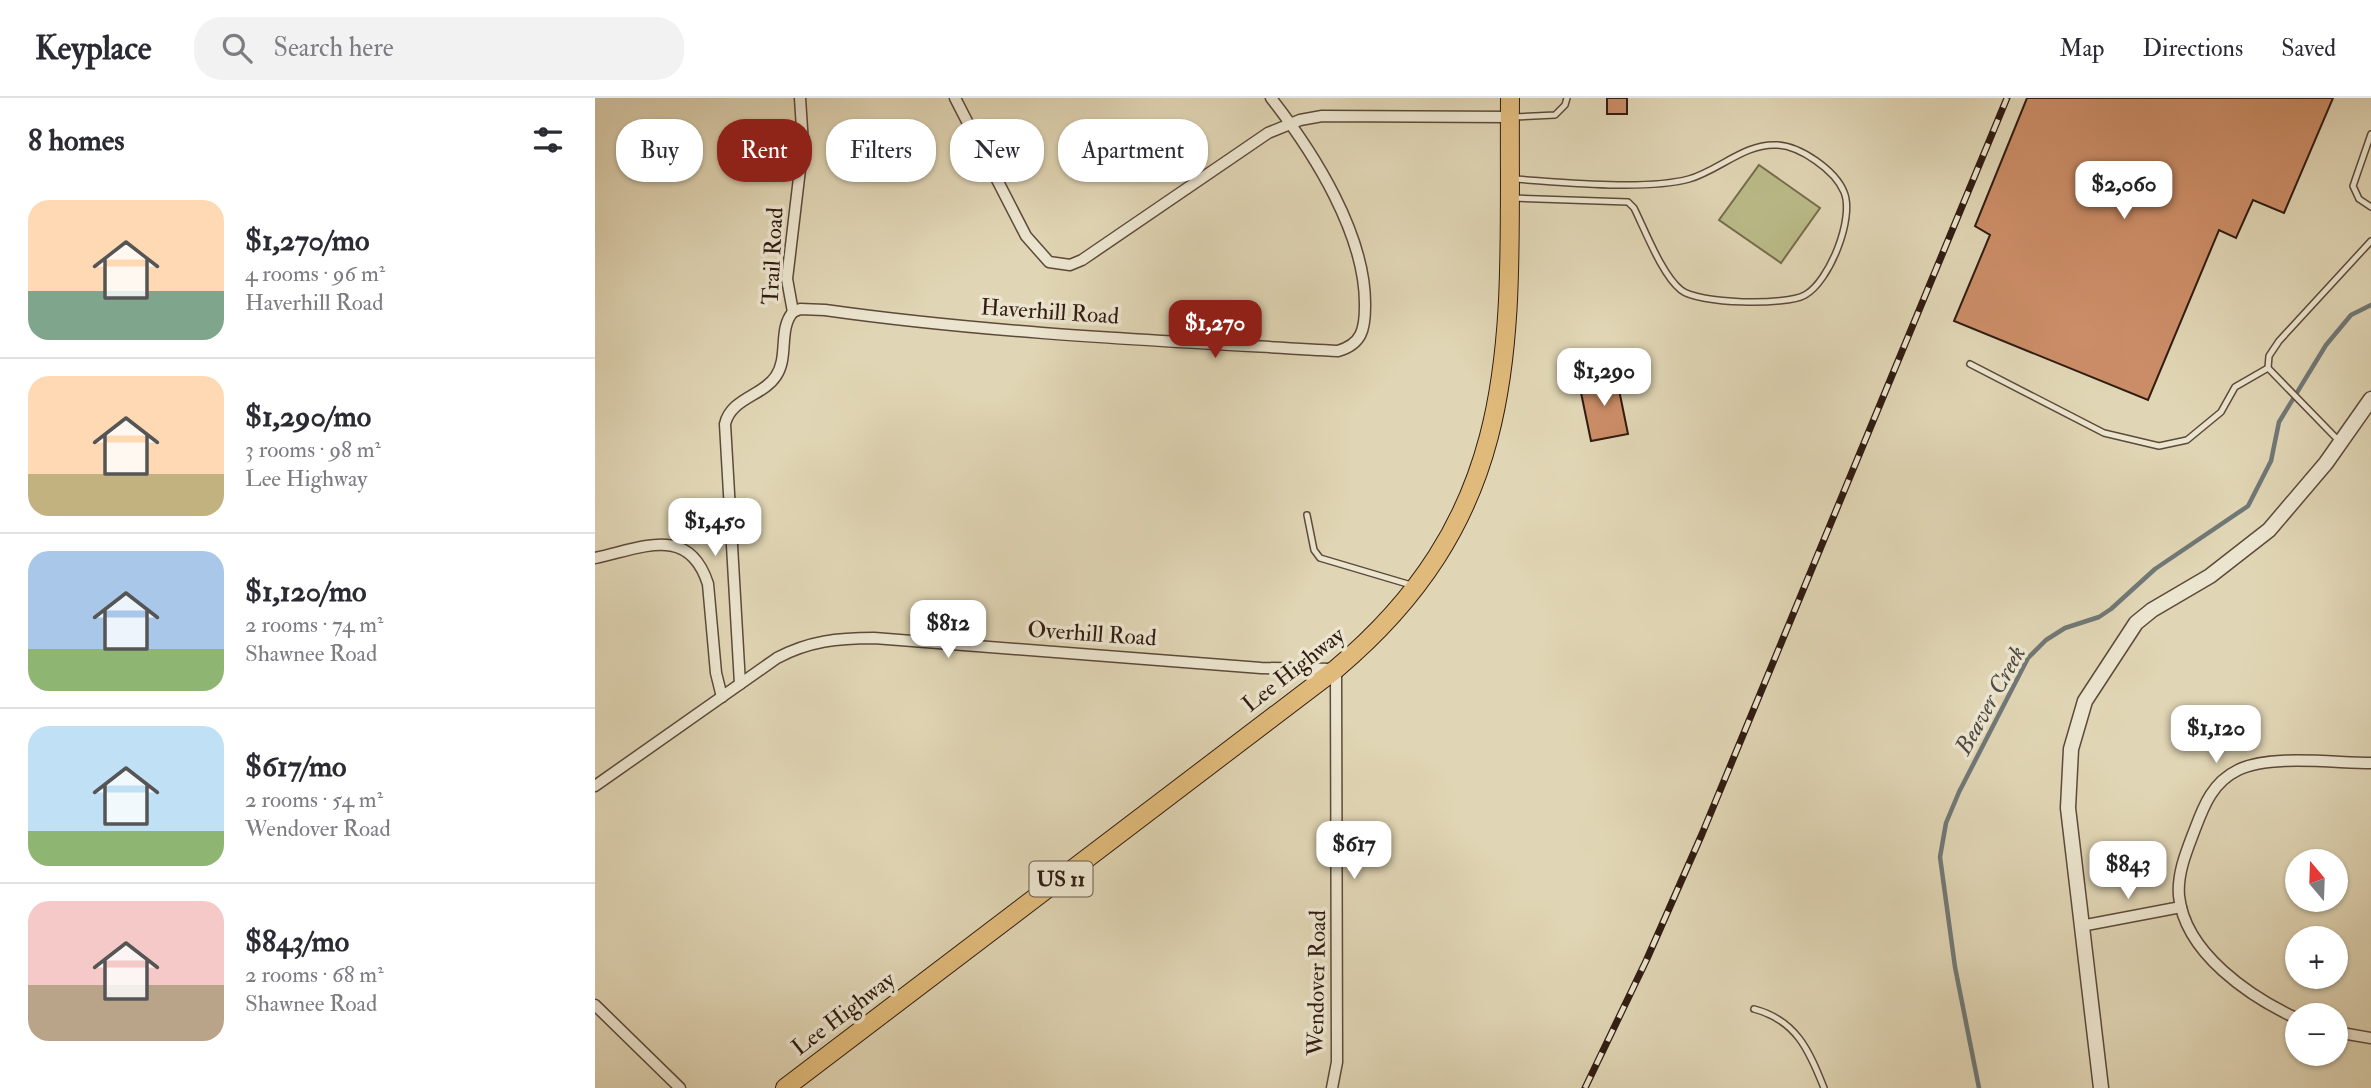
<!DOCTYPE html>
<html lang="en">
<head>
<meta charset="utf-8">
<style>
	body { margin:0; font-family:"IM FELL Double Pica",serif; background:#f2f2f3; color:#2b2b33; height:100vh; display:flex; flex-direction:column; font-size:26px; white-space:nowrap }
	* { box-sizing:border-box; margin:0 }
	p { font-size:23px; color:#7c7c81 }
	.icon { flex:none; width:38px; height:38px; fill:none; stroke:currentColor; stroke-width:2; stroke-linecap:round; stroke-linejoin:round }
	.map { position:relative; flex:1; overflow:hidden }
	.details { display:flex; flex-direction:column; background:#fff; width:595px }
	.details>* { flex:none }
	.guide { position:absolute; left:21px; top:21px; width:665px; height:63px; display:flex; gap:14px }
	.needle { width:46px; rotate:341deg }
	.fabs { position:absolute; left:1690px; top:751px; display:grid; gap:14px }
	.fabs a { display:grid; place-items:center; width:63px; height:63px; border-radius:50%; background:#fff; box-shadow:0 2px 5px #0004; font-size:35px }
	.price { position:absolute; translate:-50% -60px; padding:0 16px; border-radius:14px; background:#fff; color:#222; font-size:23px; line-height:46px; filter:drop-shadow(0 2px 4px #0008) }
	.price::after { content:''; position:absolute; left:50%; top:42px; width:21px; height:16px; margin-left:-10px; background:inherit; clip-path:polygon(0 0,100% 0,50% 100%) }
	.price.on { background:#8f2418; color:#fff }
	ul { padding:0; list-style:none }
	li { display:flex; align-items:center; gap:21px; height:175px; padding:0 28px }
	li+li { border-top:2px solid #e1e1e2 }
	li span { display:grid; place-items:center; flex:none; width:196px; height:140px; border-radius:21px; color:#555 }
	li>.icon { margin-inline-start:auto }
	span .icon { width:84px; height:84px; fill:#fffc; stroke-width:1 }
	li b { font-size:30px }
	h2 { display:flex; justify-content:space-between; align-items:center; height:84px; padding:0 28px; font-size:30px }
	.tag { padding:0 24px; border-radius:28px; background:#fff; box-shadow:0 2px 5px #0004; font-size:24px; line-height:63px }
	.tag.on { background:#8f2418; color:#fff }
	header { display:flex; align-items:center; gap:42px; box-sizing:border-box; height:98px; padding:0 35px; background:#fff; border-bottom:2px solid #e1e1e2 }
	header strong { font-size:33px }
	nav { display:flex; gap:38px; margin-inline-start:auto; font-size:24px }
	.search { width:490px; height:63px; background:#f2f2f3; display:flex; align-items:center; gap:18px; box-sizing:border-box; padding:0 24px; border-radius:28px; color:#7c7c81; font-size:26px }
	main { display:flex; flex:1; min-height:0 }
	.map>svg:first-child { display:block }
	.green { fill:#babb88; stroke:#766c4d; stroke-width:2 }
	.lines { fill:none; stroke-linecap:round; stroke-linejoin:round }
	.stream { stroke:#707876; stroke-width:4.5 }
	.building { fill:#cb8d67; stroke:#311c12; stroke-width:2 }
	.service-casing { stroke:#5d4a3a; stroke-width:8 }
	.minor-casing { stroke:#5d4a3a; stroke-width:13 }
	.tertiary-casing { stroke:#5d4a3a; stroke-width:17 }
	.primary-casing { stroke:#311c12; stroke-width:20 }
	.service { stroke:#ebe4ce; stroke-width:5 }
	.minor { stroke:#ebe4ce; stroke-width:10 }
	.tertiary { stroke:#ebe4ce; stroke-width:14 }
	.primary { stroke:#e0ba7a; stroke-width:18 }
	.rail-casing { stroke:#311c12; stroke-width:7 }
	.rail { stroke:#ebe4ce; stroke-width:4.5; stroke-dasharray:13; stroke-linecap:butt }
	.labels { text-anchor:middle; stroke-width:7; stroke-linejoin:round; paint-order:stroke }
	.shield { fill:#ebe4ce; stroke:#69584a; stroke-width:2 }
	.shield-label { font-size:21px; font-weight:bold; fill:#311c12 }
	.street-label { font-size:23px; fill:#311c12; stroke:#ebe4ce }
	.water-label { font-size:24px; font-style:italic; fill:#504a44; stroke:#ebe4ce }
</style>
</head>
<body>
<header>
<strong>Keyplace</strong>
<div class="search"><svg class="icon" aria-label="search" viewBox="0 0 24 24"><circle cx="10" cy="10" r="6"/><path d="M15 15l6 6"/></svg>Search here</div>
<nav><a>Map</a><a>Directions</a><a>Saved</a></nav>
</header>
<main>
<section class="details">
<h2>8 homes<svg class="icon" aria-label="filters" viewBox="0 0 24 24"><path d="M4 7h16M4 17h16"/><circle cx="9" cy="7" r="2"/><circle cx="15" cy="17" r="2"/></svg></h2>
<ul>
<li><span style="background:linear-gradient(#ffd9b3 65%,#7fa58c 0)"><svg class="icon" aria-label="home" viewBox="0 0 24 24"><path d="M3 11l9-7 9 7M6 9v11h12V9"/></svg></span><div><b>$1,270/mo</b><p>4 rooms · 96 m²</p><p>Haverhill Road</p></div></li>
<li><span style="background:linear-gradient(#ffd9b3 70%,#c2b280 0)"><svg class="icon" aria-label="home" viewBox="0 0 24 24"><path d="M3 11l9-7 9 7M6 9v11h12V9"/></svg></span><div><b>$1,290/mo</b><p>3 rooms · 98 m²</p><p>Lee Highway</p></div></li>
<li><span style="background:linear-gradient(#a9c7e8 70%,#8fb573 0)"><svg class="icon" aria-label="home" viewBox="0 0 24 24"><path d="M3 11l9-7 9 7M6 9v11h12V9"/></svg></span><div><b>$1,120/mo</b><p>2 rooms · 74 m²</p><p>Shawnee Road</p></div></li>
<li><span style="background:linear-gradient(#bfe0f5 75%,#8fb573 0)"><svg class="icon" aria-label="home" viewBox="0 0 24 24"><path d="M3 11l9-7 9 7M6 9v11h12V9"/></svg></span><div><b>$617/mo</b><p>2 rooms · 54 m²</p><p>Wendover Road</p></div></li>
<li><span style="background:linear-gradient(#f6c9c9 60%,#b9a48a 0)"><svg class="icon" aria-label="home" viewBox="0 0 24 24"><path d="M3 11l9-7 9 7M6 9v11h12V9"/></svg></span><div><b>$843/mo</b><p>2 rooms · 68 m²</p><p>Shawnee Road</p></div></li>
</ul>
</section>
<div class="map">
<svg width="1776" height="990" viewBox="0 0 1776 990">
	<rect width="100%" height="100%" fill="#e0d5b4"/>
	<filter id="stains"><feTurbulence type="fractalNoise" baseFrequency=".00286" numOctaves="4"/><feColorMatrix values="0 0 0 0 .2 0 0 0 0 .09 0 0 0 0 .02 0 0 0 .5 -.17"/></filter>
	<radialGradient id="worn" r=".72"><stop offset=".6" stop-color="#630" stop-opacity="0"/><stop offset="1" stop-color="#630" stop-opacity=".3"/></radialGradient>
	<polygon class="green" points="1164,67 1225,110 1186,165 1124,122"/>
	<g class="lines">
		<polyline class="stream" points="1384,990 1360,869 1345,759 1351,725 1364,694 1433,560 1451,542 1470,530 1504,519 1516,511 1560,471 1653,408 1676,363 1684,324 1731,247 1756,217 1776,207"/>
	</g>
	<g class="building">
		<rect x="1012" y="0" width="20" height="16"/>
		<polygon points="1432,0 1738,0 1689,115 1658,102 1641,140 1624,132 1553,302 1359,223 1395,137 1380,128"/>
		<polygon points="1021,277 1033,336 996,343 984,285"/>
	</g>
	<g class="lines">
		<defs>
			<g id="service">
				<polyline points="918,19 960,17 970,7 972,0"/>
				<polyline points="1776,36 1758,88 1764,101 1776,109"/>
				<path d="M918 100 1033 104 1039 110C1050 132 1067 177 1086 192 1103 206 1191 208 1210 197 1234 184 1260 120 1249 94 1240 72 1205 48 1182 47 1150 45 1123 73 1094 81 1049 93 966 84 919 81"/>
				<polyline points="1375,266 1509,335 1564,348 1592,342 1626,314 1640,289 1673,270"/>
				<polyline points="1745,344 1673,270 1674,258 1684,243 1776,143"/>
				<polyline points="712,417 719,452 725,460 816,487"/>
				<path d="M1159 911C1201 922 1214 952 1229 990"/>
			</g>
			<g id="minor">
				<polyline points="360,0 431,138 454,164 475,167 487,162 673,35 705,22 727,18 915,19"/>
				<path d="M198 214 205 211 230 212C400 236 572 243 743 253 767 246 770 231 770 208 771 137 719 55 676 0"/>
				<polyline points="198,214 192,181 208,46 205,0"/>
				<path d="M0 460C47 450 94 426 113 486L121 575 127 599"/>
				<path d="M145 586 130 326C136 300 168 298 181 278 194 259 183 231 198 214"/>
				<path d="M0 688 182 560C214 543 243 540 279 540L666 570 741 571 742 964 737 990"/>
				<polyline points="1486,828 1586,809"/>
				<polyline points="0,907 85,990"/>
				<path d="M1703 921C1655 899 1590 855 1584 798 1582 775 1592 752 1600 731 1609 707 1618 684 1643 672 1675 656 1740 665 1776 665"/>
				<polyline points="1741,934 1776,940"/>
			</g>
			<polyline id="tertiary" points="1506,990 1473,710 1476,651 1490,603 1541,525 1557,512 1615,478 1674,432 1731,365 1776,301"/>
			<path id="primary" d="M190 990 741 571C936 407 913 231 915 0"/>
		</defs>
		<use href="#service" class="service-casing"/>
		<use href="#minor" class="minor-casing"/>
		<use href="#tertiary" class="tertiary-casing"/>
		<use href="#primary" class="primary-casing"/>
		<use href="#service" class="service"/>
		<use href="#minor" class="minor"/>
		<use href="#tertiary" class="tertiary"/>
		<use href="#primary" class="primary"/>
		<defs>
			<polyline id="rail" points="990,990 1051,863 1107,736 1412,0"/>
		</defs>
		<use href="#rail" class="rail-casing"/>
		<use href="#rail" class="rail"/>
	</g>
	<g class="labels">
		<rect class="shield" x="434.5" y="763.5" width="63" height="35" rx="5"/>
		<g class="shield-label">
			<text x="466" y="788">US 11</text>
		</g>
		<g class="street-label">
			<text transform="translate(177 158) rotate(-87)" y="8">Trail Road</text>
			<text transform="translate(455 213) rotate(4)" y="8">Haverhill Road</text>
			<text transform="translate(497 535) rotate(4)" y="8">Overhill Road</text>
			<text transform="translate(698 571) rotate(-38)" y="8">Lee Highway</text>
			<text transform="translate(721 885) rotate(-89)" y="8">Wendover Road</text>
			<text transform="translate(248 915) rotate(-37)" y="8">Lee Highway</text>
		</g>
		<g class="water-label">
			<text transform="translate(1395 602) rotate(-61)" y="8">Beaver Creek</text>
		</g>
	</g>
	<rect width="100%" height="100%" filter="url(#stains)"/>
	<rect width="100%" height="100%" fill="url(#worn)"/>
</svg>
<div class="fabs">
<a><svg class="needle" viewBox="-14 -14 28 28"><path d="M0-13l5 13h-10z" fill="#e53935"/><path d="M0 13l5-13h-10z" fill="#7c7c81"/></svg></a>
<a>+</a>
<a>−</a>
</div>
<b class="price" style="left:1529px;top:123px">$2,060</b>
<b class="price on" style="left:620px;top:262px">$1,270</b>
<b class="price" style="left:1009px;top:310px">$1,290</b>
<b class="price" style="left:120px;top:460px">$1,450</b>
<b class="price" style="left:353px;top:562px">$812</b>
<b class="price" style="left:1621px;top:667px">$1,120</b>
<b class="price" style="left:759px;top:783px">$617</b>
<b class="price" style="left:1533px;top:803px">$843</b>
<div class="guide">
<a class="tag">Buy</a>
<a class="tag on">Rent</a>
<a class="tag">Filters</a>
<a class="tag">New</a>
<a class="tag">Apartment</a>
</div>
</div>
</main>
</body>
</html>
